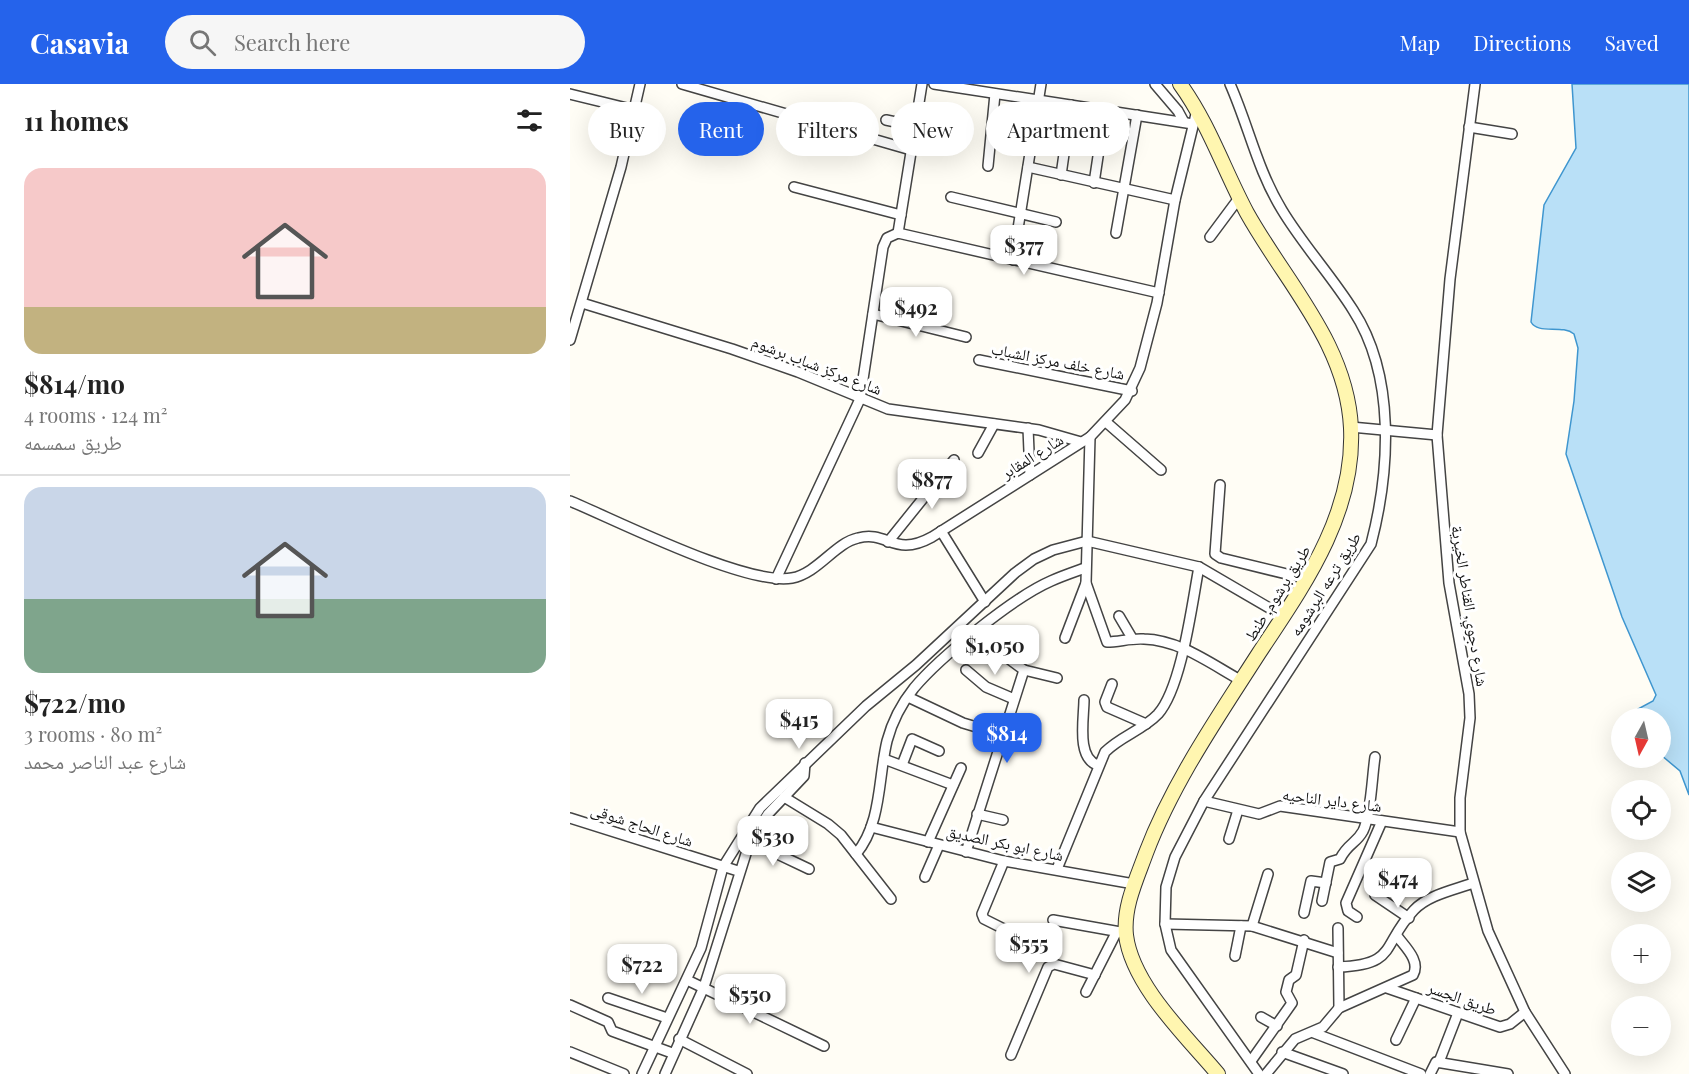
<!DOCTYPE html>
<html lang="en">
<head>
<meta charset="utf-8">
<style>
	body { margin:0; font-family:"Playfair Display","Noto Naskh Arabic",serif; background:#f6f6f6; color:#222; height:100vh; display:flex; flex-direction:column; font-size:22px; white-space:nowrap }
	* { box-sizing:border-box; margin:0 }
	p { font-size:20px; color:#767676 }
	.icon { flex:none; width:33px; height:33px; fill:none; stroke:currentColor; stroke-width:2; stroke-linecap:round; stroke-linejoin:round }
	.map { position:relative; flex:1; overflow:hidden }
	.panel { display:flex; flex-direction:column; background:#fff; width:570px }
	.panel>* { flex:none }
	.hud { position:absolute; left:18px; top:18px; width:570px; height:54px; display:flex; gap:12px }
	.needle { width:39px; rotate:188deg }
	.fabs { position:absolute; left:1041px; top:624px; display:grid; gap:12px }
	.fabs a { display:grid; place-items:center; width:60px; height:60px; border-radius:50%; background:#fff; box-shadow:0 6px 24px #0002; font-size:30px }
	.price { position:absolute; translate:-50% -51px; padding:0 14px; border-radius:12px; background:#fff; color:#222; font-size:20px; line-height:39px; filter:drop-shadow(0 2px 3px #0008) }
	.price::after { content:''; position:absolute; left:50%; top:36px; width:18px; height:14px; margin-left:-9px; background:inherit; clip-path:polygon(0 0,100% 0,50% 100%) }
	.price.on { background:#2563eb; color:#fff }
	ul { padding:0; list-style:none }
	li { display:grid; align-content:center; gap:12px; height:318px; padding:0 24px }
	li+li { border-top:2px solid #e0e0e0 }
	li span { display:grid; place-items:center; height:186px; border-radius:18px; color:#555 }
	li>.icon { margin-inline-start:auto }
	span .icon { width:108px; height:108px; fill:#fffc; stroke-width:1 }
	li b { font-size:26px }
	h2 { display:flex; justify-content:space-between; align-items:center; height:72px; padding:0 24px; font-size:26px }
	.pill { padding:0 21px; border-radius:27px; background:#fff; box-shadow:0 6px 24px #0002; font-size:21px; line-height:54px }
	.pill.on { background:#2563eb; color:#fff }
	header { display:flex; align-items:center; gap:36px; box-sizing:border-box; height:84px; padding:0 30px; background:#2563eb; color:#fff }
	header strong { font-size:28px }
	nav { display:flex; gap:33px; margin-inline-start:auto; font-size:21px }
	.search { width:420px; height:54px; background:#f6f6f6; display:flex; align-items:center; gap:15px; box-sizing:border-box; padding:0 21px; border-radius:33px; color:#767676; font-size:22px }
	main { display:flex; flex:1; min-height:0 }
	.map>svg:first-child { display:block }
	.water { fill:#b9e0f7; stroke:#3f96cf; stroke-width:1.5 }
	.lines { fill:none; stroke-linecap:round; stroke-linejoin:round }
	.street-casing { stroke:#444; stroke-width:12 }
	.secondary-casing { stroke:#333; stroke-width:16 }
	.street { stroke:#fff; stroke-width:9 }
	.secondary { stroke:#fff6b0; stroke-width:14 }
	.labels { text-anchor:middle; stroke-width:6; stroke-linejoin:round; paint-order:stroke }
	.street-label { font-size:16px; fill:#111; stroke:#fff }
</style>
</head>
<body>
<header>
<strong>Casavia</strong>
<div class="search"><svg class="icon" aria-label="search" viewBox="0 0 24 24"><circle cx="10" cy="10" r="6"/><path d="M15 15l6 6"/></svg>Search here</div>
<nav><a>Map</a><a>Directions</a><a>Saved</a></nav>
</header>
<main>
<section class="panel">
<h2>11 homes<svg class="icon" aria-label="filters" viewBox="0 0 24 24"><path d="M4 7h16M4 17h16"/><circle cx="9" cy="7" r="2"/><circle cx="15" cy="17" r="2"/></svg></h2>
<ul>
<li><span style="background:linear-gradient(#f6c9c9 75%,#c2b280 0)"><svg class="icon" aria-label="home" viewBox="0 0 24 24"><path d="M3 11l9-7 9 7M6 9v11h12V9"/></svg></span><div><b>$814/mo</b><p>4 rooms · 124 m²</p><p>طريق سمسمه</p></div></li>
<li><span style="background:linear-gradient(#c9d6e8 60%,#7fa58c 0)"><svg class="icon" aria-label="home" viewBox="0 0 24 24"><path d="M3 11l9-7 9 7M6 9v11h12V9"/></svg></span><div><b>$722/mo</b><p>3 rooms · 80 m²</p><p>شارع عبد الناصر محمد</p></div></li>
</ul>
</section>
<div class="map">
<svg width="1119" height="990" viewBox="0 0 1119 990">
	<rect width="100%" height="100%" fill="#fffdf5"/>
	<path class="water" d="M1002 0H1119V711L1110 687 1091 671 1090 634H1066L1068 625 1083 617 1086 611 1052 533 996 370 1004 317 1008 264 1004 250C992 240 968 251 961 238L974 121 1006 64Z"/>
	<g class="lines">
		<defs>
			<g id="street">
				<polyline points="112,0 341,66"/>
				<polyline points="364,0 623,40"/>
				<polyline points="585,0 608,27 614,38"/>
				<path d="M660 0C679 43 687 85 712 126 733 161 761 191 783 226 826 292 820 387 801 460L634 717 605 773 596 803 595 840 601 866 689 990"/>
				<polyline points="905,0 880,195 867,351 879,499 899,610 900,634 890,714 890,748 918,847 955,928 995,990"/>
				<polyline points="0,10 65,26"/>
				<polyline points="316,36 345,42"/>
				<polyline points="899,43 942,50"/>
				<polyline points="418,82 425,10"/>
				<polyline points="458,83 605,116"/>
				<polyline points="491,91 501,21"/>
				<polyline points="524,99 535,26"/>
				<polyline points="224,103 331,131"/>
				<polyline points="381,113 486,138"/>
				<polyline points="328,149 352,0"/>
				<polyline points="546,149 567,31"/>
				<polyline points="640,153 669,114"/>
				<polyline points="443,176 471,0"/>
				<polyline points="12,219 162,265 228,288 318,325 469,346 511,358"/>
				<polyline points="303,230 396,253"/>
				<polyline points="0,256 51,83 70,0"/>
				<polyline points="409,276 562,307"/>
				<polyline points="536,338 591,386"/>
				<polyline points="781,343 867,351"/>
				<polyline points="458,344 460,391"/>
				<path d="M520 353 516 499 537 558C549 558 561 554 574 555 610 556 641 580 672 597"/>
				<polyline points="408,369 424,340"/>
				<polyline points="650,401 645,470 651,474 737,495"/>
				<path d="M0 417C48 437 176 502 222 494 248 489 265 459 288 454 318 446 324 474 362 453L520 353 555 316 570 284 587 219 605 116 627 26"/>
				<polyline points="371,447 415,518"/>
				<polyline points="318,458 384,376"/>
				<polyline points="206,495 290,315 313,163 317,154 328,149 589,209"/>
				<polyline points="549,532 562,554"/>
				<polyline points="401,547 454,586 487,594"/>
				<polyline points="495,554 516,499"/>
				<polyline points="396,586 416,603 444,615"/>
				<polyline points="542,600 535,618 537,623 576,640"/>
				<polyline points="338,613 393,639 433,651"/>
				<path d="M514 616C514 634 506 675 528 681"/>
				<polyline points="314,675 383,701"/>
				<polyline points="332,681 342,655 369,667"/>
				<polyline points="214,713 258,740 271,751 321,815"/>
				<polyline points="634,717 689,730 710,722 890,748"/>
				<polyline points="407,730 433,736"/>
				<polyline points="0,734 168,787"/>
				<polyline points="301,743 434,777 564,800"/>
				<polyline points="659,755 668,726"/>
				<polyline points="180,757 239,785"/>
				<polyline points="358,758 391,684"/>
				<polyline points="396,768 454,586"/>
				<path d="M286 770C312 739 308 694 317 657 322 638 332 619 344 604 370 573 444 513 481 497 492 492 504 488 515 484"/>
				<polyline points="434,777 412,830 414,835 442,849"/>
				<path d="M487 785 535 668C551 652 573 646 588 630 612 603 622 519 629 483"/>
				<polyline points="355,793 369,761"/>
				<polyline points="805,811 839,834"/>
				<path d="M752 817 760 778 770 775C778 759 786 760 793 747 801 731 802 693 805 673"/>
				<polyline points="734,829 741,797 756,799"/>
				<polyline points="787,833 778,827 776,819 812,737"/>
				<polyline points="483,836 556,849"/>
				<polyline points="595,840 682,842 768,869"/>
				<polyline points="682,842 698,790"/>
				<polyline points="768,844 769,924"/>
				<polyline points="665,872 671,842"/>
				<path d="M768 883C828 881 811 861 844 826 858 811 884 806 903 799"/>
				<polyline points="117,896 254,962"/>
				<polyline points="817,904 930,943 940,940 955,928"/>
				<polyline points="516,908 546,849"/>
				<polyline points="38,914 97,934"/>
				<polyline points="0,921 38,938 42,947 102,969"/>
				<polyline points="691,933 707,942"/>
				<polyline points="744,949 851,990"/>
				<polyline points="109,955 177,990"/>
				<polyline points="826,956 846,914"/>
				<polyline points="0,968 54,990"/>
				<polyline points="712,968 773,990"/>
				<polyline points="441,971 478,883 484,880 525,891"/>
				<polyline points="681,977 722,919 716,908 719,896 726,891 734,856"/>
				<polyline points="869,978 888,929"/>
				<polyline points="72,990 131,864 153,783 190,724 296,622 346,581 445,489 464,475 483,466 517,457 629,483 713,532"/>
				<polyline points="95,990 134,903 180,757 198,730 234,692 235,679"/>
				<path d="M696 990 725 955 753 943 769 924 843 891C851 877 835 863 827 852"/>
				<polyline points="860,990 866,978 938,990"/>
			</g>
			<path id="secondary" d="M610 0C639 40 654 86 677 129 716 199 777 260 781 344 785 430 734 501 689 569 648 633 603 698 576 769 567 794 553 823 556 851 562 901 616 952 648 990"/>
		</defs>
		<use href="#street" class="street-casing"/>
		<use href="#secondary" class="secondary-casing"/>
		<use href="#street" class="street"/>
		<use href="#secondary" class="secondary"/>
	</g>
	<g class="labels">
		<g class="street-label">
			<text transform="translate(488 277) rotate(11)" y="6">شارع خلف مركز الشباب</text>
			<text transform="translate(247 281) rotate(21)" y="6">شارع مركز شباب برشوم</text>
			<text transform="translate(462 372) rotate(-32)" y="6">شارع المقابر</text>
			<text transform="translate(755 500) rotate(-58)" y="6">طريق ترعه البرشومه</text>
			<text transform="translate(707 509) rotate(-58)" y="6">طريق برشوم, طنط</text>
			<text transform="translate(900 522) rotate(81)" y="6">شارع دجوي, القناطر الخيرية</text>
			<text transform="translate(762 716) rotate(7)" y="6">شارع داير الناحيه</text>
			<text transform="translate(72 741) rotate(18)" y="6">شارع الحاج شوقى</text>
			<text transform="translate(435 759) rotate(12)" y="6">شارع ابو بكر الصديق</text>
			<text transform="translate(892 914) rotate(19)" y="6">طريق الجسر</text>
		</g>
	</g>
</svg>
<div class="fabs">
<a><svg class="needle" viewBox="-14 -14 28 28"><path d="M0-13l5 13h-10z" fill="#e53935"/><path d="M0 13l5-13h-10z" fill="#767676"/></svg></a>
<a><svg class="icon" aria-label="locate" viewBox="0 0 24 24"><circle cx="12" cy="12" r="6"/><path d="M12 2v4M12 18v4M2 12h4M18 12h4"/></svg></a>
<a><svg class="icon" aria-label="layers" viewBox="0 0 24 24"><path d="M12 4l9 5-9 5-9-5zM3 14l9 5 9-5"/></svg></a>
<a>+</a>
<a>−</a>
</div>
<b class="price" style="left:454px;top:192px">$377</b>
<b class="price" style="left:346px;top:254px">$492</b>
<b class="price" style="left:362px;top:426px">$877</b>
<b class="price" style="left:425px;top:592px">$1,050</b>
<b class="price" style="left:229px;top:666px">$415</b>
<b class="price on" style="left:437px;top:680px">$814</b>
<b class="price" style="left:203px;top:783px">$530</b>
<b class="price" style="left:828px;top:825px">$474</b>
<b class="price" style="left:459px;top:890px">$555</b>
<b class="price" style="left:72px;top:911px">$722</b>
<b class="price" style="left:180px;top:941px">$550</b>
<div class="hud">
<a class="pill">Buy</a>
<a class="pill on">Rent</a>
<a class="pill">Filters</a>
<a class="pill">New</a>
<a class="pill">Apartment</a>
</div>
</div>
</main>
</body>
</html>
